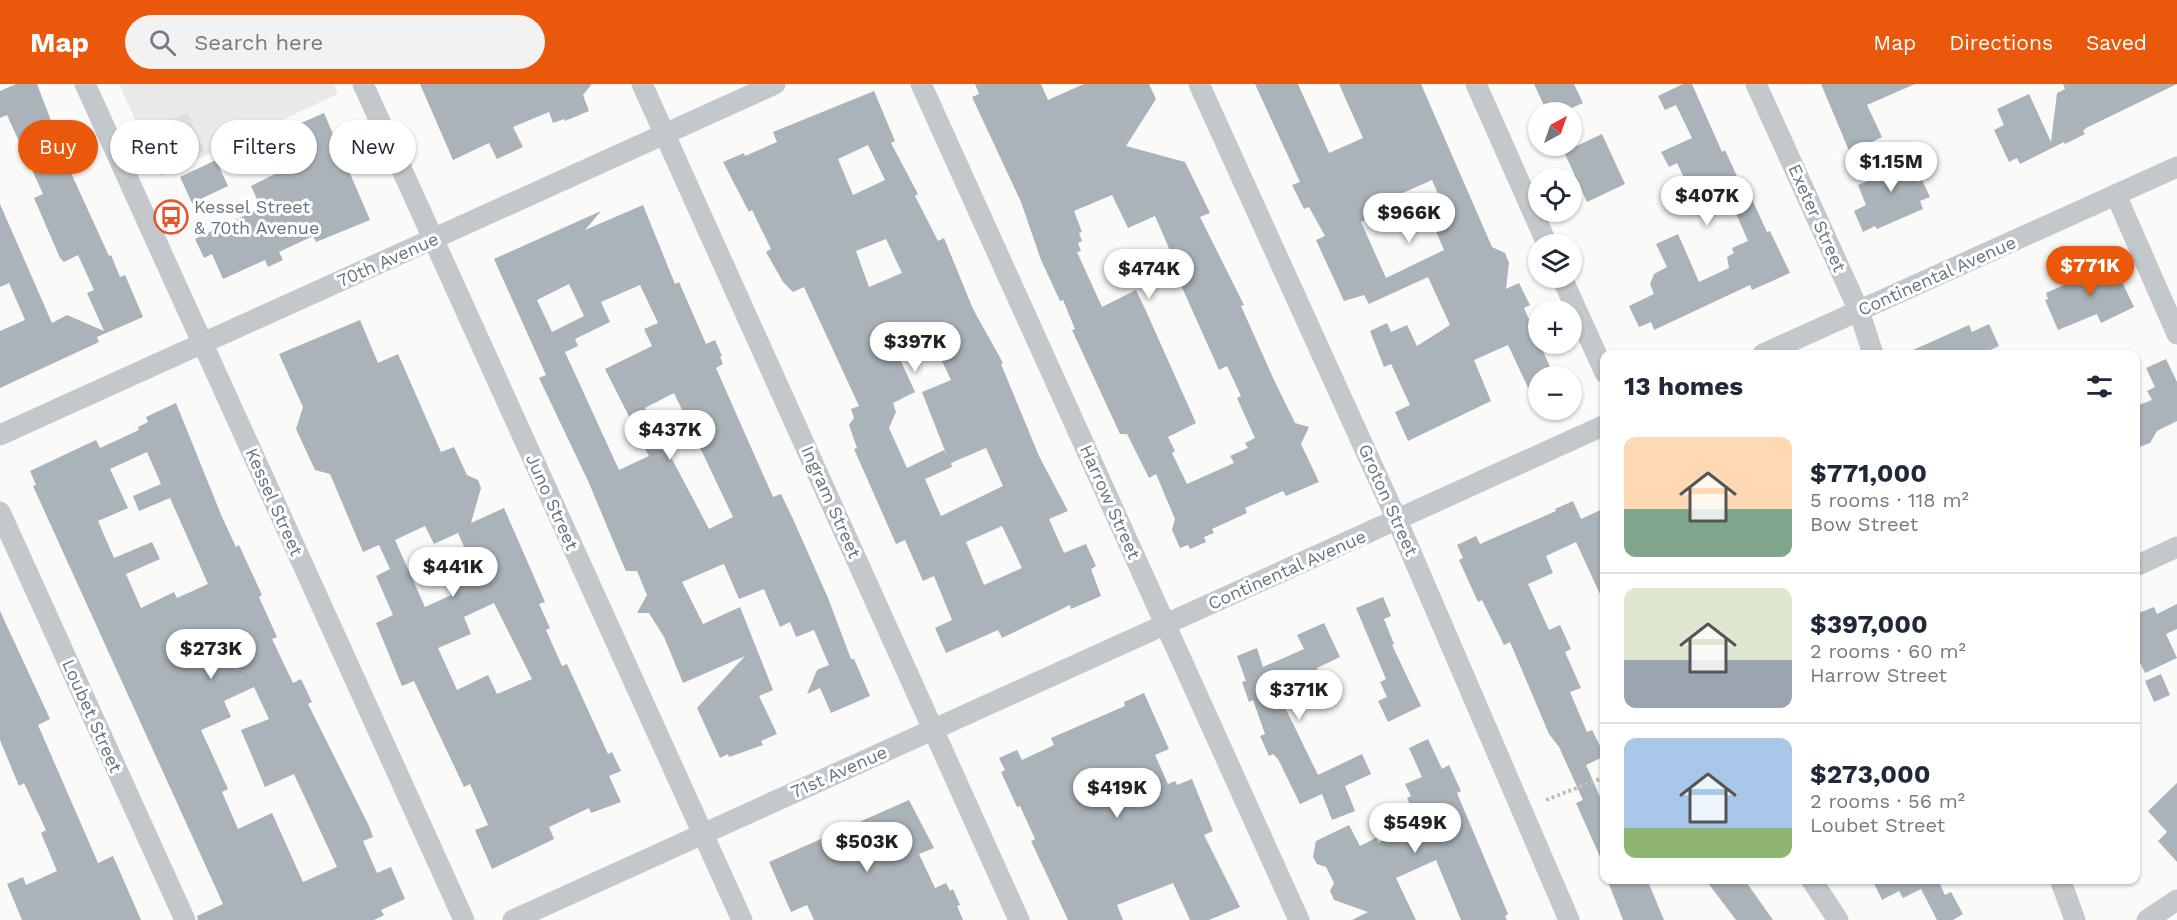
<!DOCTYPE html>
<html lang="en">
<head>
<meta charset="utf-8">
<style>
	body { margin:0; font-family:"Work Sans",sans-serif; background:#f2f2f3; color:#1f2937; height:100vh; display:flex; flex-direction:column; font-size:22px; white-space:nowrap }
	* { box-sizing:border-box; margin:0 }
	p { font-size:20px; color:#747a83 }
	.icon { flex:none; width:33px; height:33px; fill:none; stroke:currentColor; stroke-width:2; stroke-linecap:round; stroke-linejoin:round }
	.map { position:relative; flex:1; overflow:hidden }
	.sheet { position:absolute; left:1600px; top:266px; width:540px; height:534px; display:flex; flex-direction:column; background:#fff; border-radius:12px; box-shadow:0 2px 4px #0004 }
	.sheet>* { flex:none }
	.top-card { position:absolute; left:18px; top:36px; width:570px; height:54px; display:flex; gap:12px }
	.needle { width:39px; rotate:40deg }
	.buttons { position:absolute; left:1528px; top:18px; display:grid; gap:12px }
	.buttons a { display:grid; place-items:center; width:54px; height:54px; border-radius:50%; background:#fff; box-shadow:0 2px 4px #0004; font-size:30px }
	.price { position:absolute; translate:-50% -51px; padding:0 14px; border-radius:21px; background:#fff; color:#222; font-size:20px; line-height:39px; filter:drop-shadow(0 2px 3px #0008) }
	.price::after { content:''; position:absolute; left:50%; top:36px; width:18px; height:14px; margin-left:-9px; background:inherit; clip-path:polygon(0 0,100% 0,50% 100%) }
	.price.active { background:#ea580c; color:#fff }
	ul { padding:0; list-style:none }
	li { display:flex; align-items:center; gap:18px; height:150px; padding:0 24px }
	li+li { border-top:2px solid #e0e1e3 }
	li span { display:grid; place-items:center; flex:none; width:168px; height:120px; border-radius:12px; color:#555 }
	li>.icon { margin-inline-start:auto }
	span .icon { width:72px; height:72px; fill:#fffc; stroke-width:1 }
	li b { font-size:26px }
	h2 { display:flex; justify-content:space-between; align-items:center; height:72px; padding:0 24px; font-size:26px }
	.tag { padding:0 21px; border-radius:27px; background:#fff; box-shadow:0 2px 4px #0004; font-size:21px; line-height:54px }
	.tag.active { background:#ea580c; color:#fff }
	header { display:flex; align-items:center; gap:36px; box-sizing:border-box; height:84px; padding:0 30px; background:#ea580c; color:#fff }
	header strong { font-size:28px }
	nav { display:flex; gap:33px; margin-inline-start:auto; font-size:21px }
	.search { width:420px; height:54px; background:#f2f2f3; display:flex; align-items:center; gap:15px; box-sizing:border-box; padding:0 21px; border-radius:33px; color:#747a83; font-size:22px }
	.map>svg:first-child { display:block }
	.built { fill:#e8e9e9 }
	.pitch { fill:#dadfd7 }
	.building { fill:#aab3b9; fill-rule:evenodd }
	.lines { fill:none; stroke-linecap:round; stroke-linejoin:round }
	.path { stroke:#bbbfc2; stroke-width:4; stroke-dasharray:3 3; stroke-linecap:butt }
	.minor { stroke:#c3c8cc; stroke-width:21 }
	.labels { text-anchor:middle; stroke-width:6; stroke-linejoin:round; paint-order:stroke }
	.poi-label { font-size:18px; fill:#657683; stroke:#fff; text-anchor:start }
	.street-label { font-size:18px; fill:#657683; stroke:#fff }
</style>
</head>
<body>
<header>
<strong>Map</strong>
<div class="search"><svg class="icon" aria-label="search" viewBox="0 0 24 24"><circle cx="10" cy="10" r="6"/><path d="M15 15l6 6"/></svg>Search here</div>
<nav><a>Map</a><a>Directions</a><a>Saved</a></nav>
</header>
<div class="map">
<svg width="2177" height="836" viewBox="0 0 2177 836">
	<rect width="100%" height="100%" fill="#fafaf8"/>
	<polygon class="built" points="119,0 334,0 338,10 161,92"/>
	<polygon class="pitch" points="187,29 204,67 172,82 154,44"/>
	<g class="building">
		<polygon points="16,0 37,0 71,89 109,172 111,171 120,193 125,191 143,233 97,253 99,258 0,304 0,247 25,236 9,199 0,203 0,120 52,239 67,231 104,247 87,209 94,206 78,171 64,178 60,174 34,114 43,110 7,31 0,34 0,7"/>
		<polygon points="420,0 592,0 583,11 589,27 565,37 564,35 553,39 549,28 513,43 523,63 497,75 489,59 453,76"/>
		<path d="M975 0H1041L1048 16 1084 0H1149L1156 15 1126 62 1185 78 1210 129 1200 133 1244 221 1241 222 1274 296 1295 339 1309 343 1301 360 1319 398 1286 412 1283 407 1245 424 1247 429 1212 445 1214 449 1204 453 1206 458 1190 465 1188 461 1180 464 1172 446 1175 435 1156 390 1149 394 1127 350H1120L1072 246 1075 245 1063 216 1060 217 1041 176 1021 118 972 13 979 10ZM1112 111 1128 144 1155 132 1171 169 1167 170 1219 286 1227 282 1241 312 1237 314 1255 354 1245 359 1248 364 1230 372 1234 379 1187 400 1172 369 1175 367 1168 353 1196 339 1146 227 1136 206 1102 223 1077 168 1081 167 1078 159 1082 157 1079 149 1082 148 1074 127Z"/>
		<path d="M1255 0H1298L1329 69 1363 54 1339 0H1421L1492 163 1505 169 1509 179 1506 205 1519 199 1530 221 1524 224 1554 292H1539V327L1508 261 1474 276 1491 317 1408 357 1395 328 1410 321 1391 280 1384 283 1370 247 1387 239 1391 248 1407 241 1417 262 1450 241 1428 193 1369 220 1364 211 1344 217 1316 156 1325 152 1309 123 1304 125 1292 101 1300 98ZM1432 96 1450 138 1435 145 1444 166 1386 194 1361 138 1391 124 1387 116Z"/>
		<polygon points="1534,0 1574,0 1583,19 1562,28 1547,28"/>
		<polygon points="1683,0 1692,0 1722,68 1725,66 1746,112 1750,111 1767,148 1770,147 1790,189 1752,206 1750,201 1654,246 1651,238 1639,243 1629,222 1654,210 1650,200 1654,190 1667,183 1656,160 1678,150 1699,198 1729,184 1727,173 1734,169 1732,164 1748,157 1725,104 1694,115 1677,79 1669,83 1661,68 1692,54 1676,21 1665,26 1658,12"/>
		<polygon points="1821,0 1915,0 1867,21 1882,53 1850,69"/>
		<polygon points="2063,0 2177,0 2086,44 2083,47 2085,50 2065,60 2064,58 2020,80 2017,74 2009,78 1994,46 2004,41 1997,25 2029,10 2051,58 2057,9 2065,5"/>
		<path d="M874 7 895 57 891 59 918 110 915 112 938 157 944 154 973 225 1003 279 1001 280 1039 372 1068 427 1049 435 1064 469 1086 460 1096 482 1091 485 1101 512 1071 525 1070 521 1002 554 998 546 946 569 935 544 952 536 934 492 923 497 905 456 896 460 854 365 857 364 849 341 854 334 851 325 859 322 804 203 793 208 783 198 766 168 771 165 752 126 749 128 723 78 744 69 745 72 777 58 773 48ZM868 61 885 96 853 111 838 75ZM886 155 902 189 869 203 856 167ZM934 260 951 296 922 308 947 372 944 366 907 384 889 344 896 328 893 319 915 308 900 275ZM986 364 1003 402 941 432 925 395 952 383 951 379ZM1002 442 1022 484 984 501 966 458Z"/>
		<polygon points="324,29 370,136 316,158 313,152 279,168 283,176 268,183 265,176 223,195 212,170 204,174 195,155 261,124 251,102 307,74 301,60 309,57 301,39"/>
		<polygon points="1602,50 1625,100 1587,118 1564,68"/>
		<polygon points="1901,61 1918,98 1922,96 1930,113 1920,117 1923,125 1877,145 1875,142 1863,148 1854,127 1866,121 1858,101 1891,87 1883,69"/>
		<polygon points="216,76 228,102 192,119 180,93"/>
		<path d="M643 121 675 200 679 198 706 260 715 256 722 272 720 273 723 280 716 284 773 413 781 410 793 435 828 514 851 575H854L870 612 831 629 820 604 807 610 817 586 829 581 814 546 796 553 790 538 780 543 764 505 739 515 724 480 721 481 682 498 703 540 740 523 773 606 759 612 777 650 761 657 763 661 729 673 728 670 720 674 697 624 745 572 683 599 664 553 649 529H637L647 511 637 487H626L622 478 589 399 539 294 546 291 494 175 601 127 585 146ZM569 200 584 232 552 248 537 216ZM640 201 658 239 644 245 652 262 605 285 649 372 619 386 565 268 578 262 575 255 610 238 601 218ZM674 309 733 433 709 445 645 324Z"/>
		<polygon points="2105,171 2110,180 2113,179 2134,223 2101,239 2097,230 2058,246 2045,216 2048,215 2046,209 2095,187 2091,178"/>
		<path d="M360 236 378 279 398 270 441 368 454 363 467 391 478 396 481 404 471 439 504 424 545 518 539 520 550 544 546 546 562 582 567 580 608 670 612 668 621 687 609 692 621 718 591 729 589 724 549 743 554 755 492 785 475 746 488 741 470 700 464 703 414 597 402 602 376 539 393 531 376 492 390 485 379 461 363 468 330 390 315 386 296 345 303 323 279 270ZM425 442 434 460 458 449 475 488 451 499 456 509 425 523 395 456ZM494 519 532 595 497 610 488 591 457 606 438 564 471 550 464 533Z"/>
		<polygon points="1989,240 1999,262 1982,270 1904,270 1969,241 1972,248"/>
		<polygon points="2166,275 2177,298 2177,337 2157,347 2150,359 2136,364 2136,322 2152,316 2147,307 2155,303 2146,284"/>
		<path d="M176 319 222 433 236 463 239 461 262 511 259 513 277 553 272 555 293 599 301 595 312 618 308 620 369 742 373 753 363 757 377 789 391 783 405 815 381 826 384 831 374 836H198L197 832 223 820 33 402 36 401 30 387 96 356 100 364 139 346 138 343 148 338 146 333ZM147 368 161 400 133 412 139 427 170 414 208 500 177 514 174 508 141 524 126 490 160 475 152 458 114 474 98 437 128 424 110 385ZM254 603 269 635 241 646 265 703 294 690 337 783 303 798 272 729 238 745 222 708 228 705 201 646 231 633 224 617Z"/>
		<polygon points="1573,417 1581,435 1605,424 1605,521 1576,458 1546,472 1553,489 1528,500 1549,546 1560,541 1571,565 1565,568 1581,604 1570,608 1587,648 1592,646 1605,672 1586,681 1605,724 1605,784 1576,719 1583,716 1559,663 1549,650 1510,558 1504,561 1482,516 1478,518 1459,476 1463,474 1457,461 1476,452 1480,460 1556,427 1555,425"/>
		<polygon points="1383,513 1391,532 1384,535 1394,560 1392,561 1421,622 1388,638 1378,617 1387,613 1380,598 1386,595 1356,524"/>
		<polygon points="2177,520 2177,545 2166,550 2177,574 2145,589 2136,570 2136,530 2154,523 2157,530"/>
		<polygon points="0,527 50,635 38,641 98,779 113,772 141,836 22,836 7,800 23,793 26,801 57,787 41,749 46,746 24,699 19,702 0,656"/>
		<polygon points="1324,539 1340,573 1317,584 1320,590 1278,609 1318,691 1362,670 1371,690 1345,702 1355,727 1332,736 1322,710 1300,720 1278,675 1273,670 1269,672 1260,652 1265,650 1253,616 1249,618 1242,598 1246,597 1237,572 1257,564 1263,583 1304,565 1297,551"/>
		<polygon points="2161,590 2170,611 2154,618 2145,597"/>
		<polygon points="1144,609 1169,665 1155,671 1168,700 1175,697 1177,701 1192,695 1213,747 1204,751 1240,823 1209,836 1190,836 1173,799 1117,821 1123,836 1068,836 1031,757 1035,755 1020,722 1017,723 1001,688 1005,686 999,674 1017,666 1022,676 1054,661 1051,654 1125,622 1124,618"/>
		<polygon points="1428,655 1442,685 1449,681 1461,707 1457,709 1508,830 1505,832 1507,836 1461,836 1436,776 1396,794 1416,836 1352,836 1368,828 1334,816 1330,807 1334,799 1326,783 1317,780 1313,773 1316,757 1349,741 1360,762 1376,754 1378,759 1419,740 1407,714 1411,712 1405,700 1422,693 1409,664"/>
		<polygon points="2177,699 2177,778 2158,757 2167,748 2148,727"/>
		<polygon points="909,716 934,764 919,770 935,804 946,799 950,807 953,805 960,821 957,822 963,836 814,836 807,821 791,828 769,778"/>
		<polygon points="1607,795 1647,795 1664,836 1623,836"/>
		<polygon points="1705,795 1744,795 1773,836 1736,836"/>
		<polygon points="1872,795 1941,795 1938,796 1945,811 1951,808 1963,830 1953,836 1937,836 1921,805 1903,814 1899,807 1882,816"/>
	</g>
	<g class="lines">
		<polyline class="path" points="1546,716 1605,693"/>
		<g class="minor">
			<polyline points="85,0 464,836"/>
			<polyline points="363,0 742,836"/>
			<polyline points="642,0 1019,836"/>
			<polyline points="921,0 1299,836"/>
			<polyline points="1199,0 1397,436 1569,836"/>
			<polyline points="1476,0 1547,160"/>
			<polyline points="1756,0 1859,227 1873,270"/>
			<polyline points="2116,111 2177,250"/>
			<polyline points="1562,194 1605,289"/>
			<polyline points="1763,270 2177,83"/>
			<polyline points="0,351 775,0"/>
			<polyline points="0,428 185,836"/>
			<polyline points="2136,482 2177,463"/>
			<polyline points="1811,795 1838,836"/>
			<polyline points="2060,795 2075,836"/>
			<polyline points="513,836 1605,341"/>
			<polyline points="2147,836 2177,816"/>
		</g>
	</g>
	<defs>
		<symbol id="bus-ring" viewBox="-11 -11 22 22"><circle r="9.5" fill="#fff" stroke="#e4572e" stroke-width="1.5"/><path d="M-5-6H5V4H4V6H2V4H-2V6H-4V4H-5ZM-3.5-4V0h7V-4ZM-3.5 1.2v1.5H-2V1.2ZM2 1.2v1.5H3.5V1.2Z" fill="#e4572e"/></symbol>
	</defs>
	<g fill-rule="evenodd">
		<use href="#bus-ring" x="152" y="114" width="38" height="38"/>
	</g>
	<g class="labels">
		<g class="poi-label">
			<text x="194" y="129">Kessel Street<tspan x="194" dy="21">&amp; 70th Avenue</tspan></text>
		</g>
		<g class="street-label">
			<text transform="translate(1817 134) rotate(66)" y="6">Exeter Street</text>
			<text transform="translate(388 176) rotate(-24)" y="6">70th Avenue</text>
			<text transform="translate(1937 192) rotate(-24)" y="6">Continental Avenue</text>
			<text transform="translate(1388 416) rotate(66)" y="6">Groton Street</text>
			<text transform="translate(274 418) rotate(66)" y="6">Kessel Street</text>
			<text transform="translate(552 418) rotate(66)" y="6">Juno Street</text>
			<text transform="translate(831 418) rotate(66)" y="6">Ingram Street</text>
			<text transform="translate(1110 418) rotate(66)" y="6">Harrow Street</text>
			<text transform="translate(1287 486) rotate(-24)" y="6">Continental Avenue</text>
			<text transform="translate(92 632) rotate(66)" y="6">Loubet Street</text>
			<text transform="translate(839 688) rotate(-24)" y="6">71st Avenue</text>
		</g>
	</g>
</svg>
<div class="buttons">
<a><svg class="needle" viewBox="-14 -14 28 28"><path d="M0-13l5 13h-10z" fill="#e53935"/><path d="M0 13l5-13h-10z" fill="#747a83"/></svg></a>
<a><svg class="icon" aria-label="locate" viewBox="0 0 24 24"><circle cx="12" cy="12" r="6"/><path d="M12 2v4M12 18v4M2 12h4M18 12h4"/></svg></a>
<a><svg class="icon" aria-label="layers" viewBox="0 0 24 24"><path d="M12 4l9 5-9 5-9-5zM3 14l9 5 9-5"/></svg></a>
<a>+</a>
<a>−</a>
</div>
<b class="price" style="left:1891px;top:109px">$1.15M</b>
<b class="price" style="left:1707px;top:143px">$407K</b>
<b class="price" style="left:1409px;top:160px">$966K</b>
<b class="price active" style="left:2090px;top:213px">$771K</b>
<b class="price" style="left:1149px;top:216px">$474K</b>
<b class="price" style="left:915px;top:289px">$397K</b>
<b class="price" style="left:670px;top:377px">$437K</b>
<b class="price" style="left:453px;top:514px">$441K</b>
<b class="price" style="left:211px;top:596px">$273K</b>
<b class="price" style="left:1299px;top:637px">$371K</b>
<b class="price" style="left:1117px;top:735px">$419K</b>
<b class="price" style="left:1415px;top:770px">$549K</b>
<b class="price" style="left:867px;top:789px">$503K</b>
<div class="top-card">
<a class="tag active">Buy</a>
<a class="tag">Rent</a>
<a class="tag">Filters</a>
<a class="tag">New</a>
</div>
<section class="sheet">
<h2>13 homes<svg class="icon" aria-label="filters" viewBox="0 0 24 24"><path d="M4 7h16M4 17h16"/><circle cx="9" cy="7" r="2"/><circle cx="15" cy="17" r="2"/></svg></h2>
<ul>
<li><span style="background:linear-gradient(#ffd9b3 60%,#7fa58c 0)"><svg class="icon" aria-label="home" viewBox="0 0 24 24"><path d="M3 11l9-7 9 7M6 9v11h12V9"/></svg></span><div><b>$771,000</b><p>5 rooms · 118 m²</p><p>Bow Street</p></div></li>
<li><span style="background:linear-gradient(#dfe7d0 60%,#9aa5b1 0)"><svg class="icon" aria-label="home" viewBox="0 0 24 24"><path d="M3 11l9-7 9 7M6 9v11h12V9"/></svg></span><div><b>$397,000</b><p>2 rooms · 60 m²</p><p>Harrow Street</p></div></li>
<li><span style="background:linear-gradient(#a9c7e8 75%,#8fb573 0)"><svg class="icon" aria-label="home" viewBox="0 0 24 24"><path d="M3 11l9-7 9 7M6 9v11h12V9"/></svg></span><div><b>$273,000</b><p>2 rooms · 56 m²</p><p>Loubet Street</p></div></li>
</ul>
</section>
</div>
</body>
</html>
